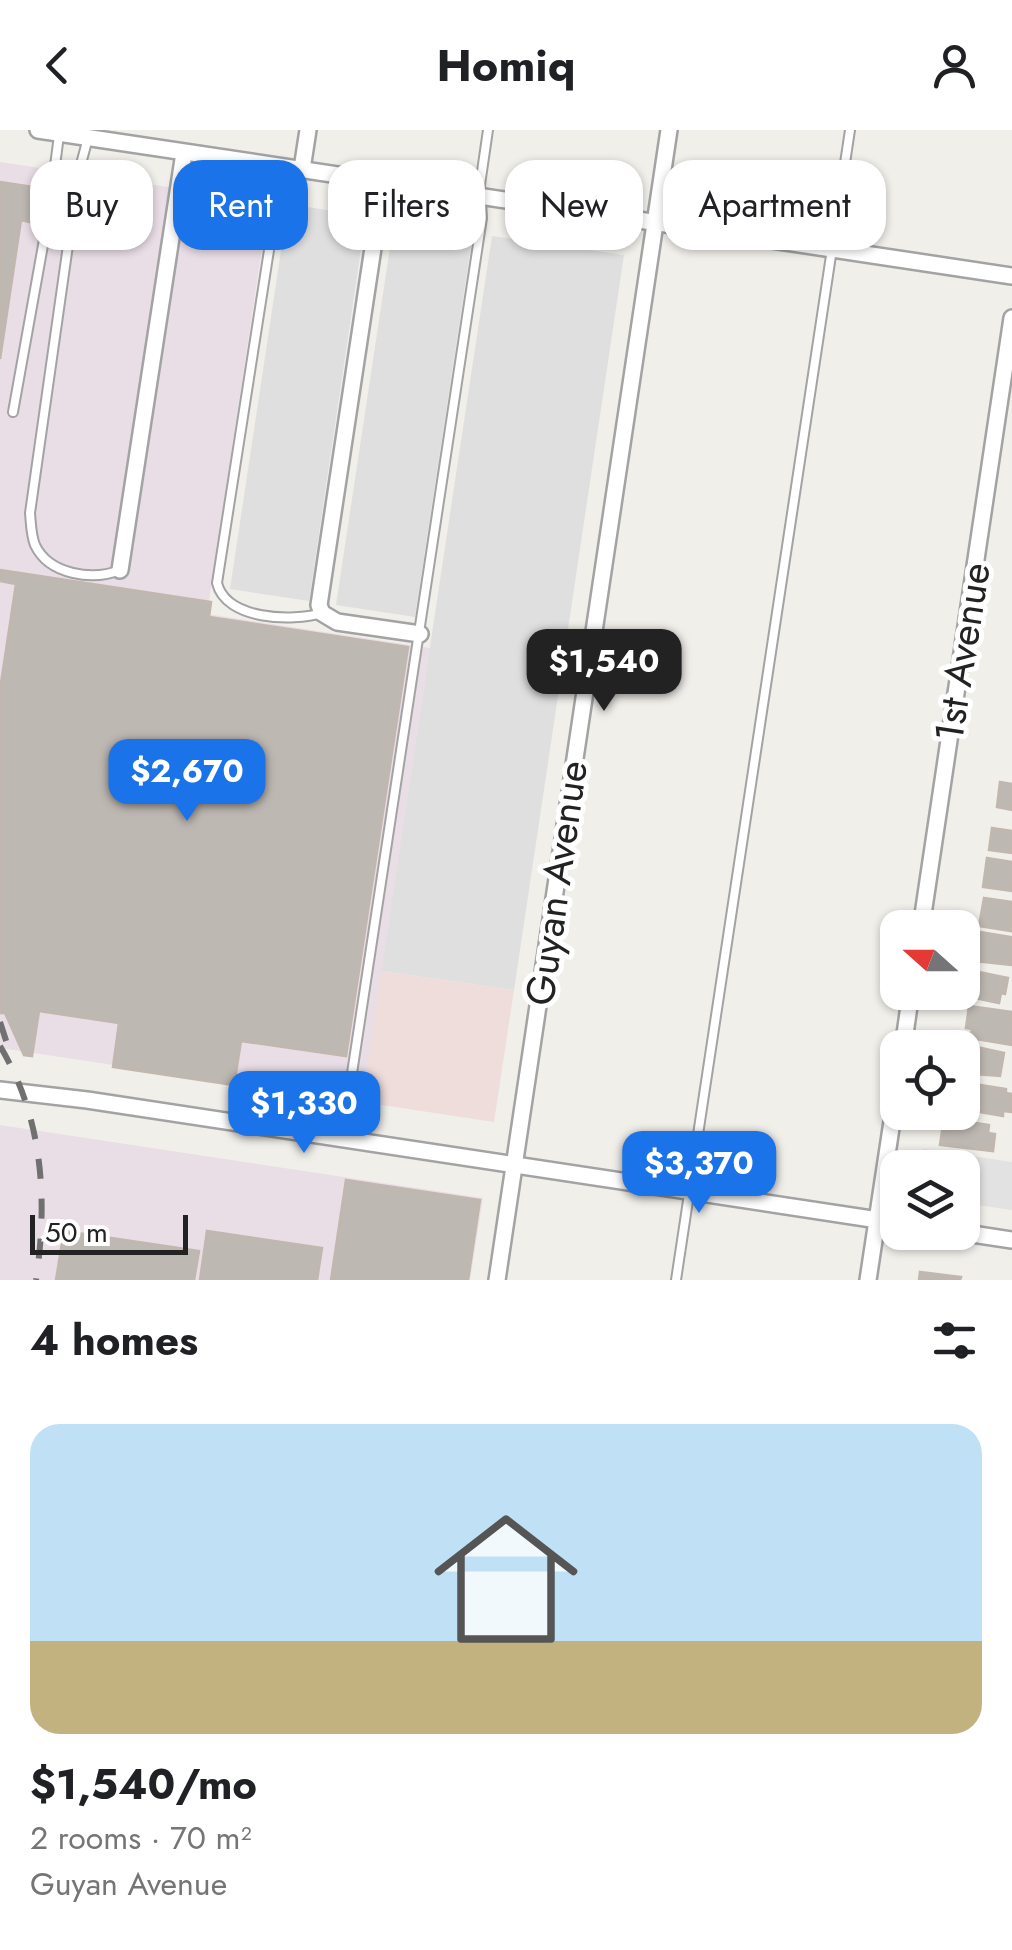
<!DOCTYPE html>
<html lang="en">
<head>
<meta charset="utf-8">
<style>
	body { margin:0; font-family:Jost,sans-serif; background:#f6f6f6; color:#202124; height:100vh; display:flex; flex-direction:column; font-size:38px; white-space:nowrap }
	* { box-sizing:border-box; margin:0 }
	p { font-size:32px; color:#757577 }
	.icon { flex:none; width:55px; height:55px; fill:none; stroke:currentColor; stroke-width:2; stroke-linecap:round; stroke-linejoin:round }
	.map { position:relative; height:1150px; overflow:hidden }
	.details { display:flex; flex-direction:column; background:#fff; flex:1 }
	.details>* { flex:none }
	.guide { position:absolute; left:30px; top:30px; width:952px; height:90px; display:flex; gap:20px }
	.needle { width:65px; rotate:291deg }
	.buttons { position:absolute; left:880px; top:780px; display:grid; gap:20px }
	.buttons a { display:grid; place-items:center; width:100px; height:100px; border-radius:20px; background:#fff; box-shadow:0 2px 8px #0004; font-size:50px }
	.scale { position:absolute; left:30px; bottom:25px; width:158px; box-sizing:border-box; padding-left:10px; border:5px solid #222; border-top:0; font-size:28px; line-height:35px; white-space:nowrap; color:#222; -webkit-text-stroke:8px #fff; paint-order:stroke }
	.price { position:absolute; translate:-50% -85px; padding:0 22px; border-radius:20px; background:#1a73e8; color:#fff; font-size:32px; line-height:65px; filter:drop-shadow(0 2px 5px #0008) }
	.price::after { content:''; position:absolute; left:50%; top:60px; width:30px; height:22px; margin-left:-15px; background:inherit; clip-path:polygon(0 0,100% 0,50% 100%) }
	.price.active { background:#222; color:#fff }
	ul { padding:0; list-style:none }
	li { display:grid; align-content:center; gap:20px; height:530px; padding:0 30px }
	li+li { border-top:2px solid #e0e0e0 }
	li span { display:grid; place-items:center; height:310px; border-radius:30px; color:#555 }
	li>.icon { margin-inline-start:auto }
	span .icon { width:180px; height:180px; fill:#fffc; stroke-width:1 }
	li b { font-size:42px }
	h2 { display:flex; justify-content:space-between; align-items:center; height:120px; padding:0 30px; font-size:42px }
	.pill { padding:0 35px; border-radius:30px; background:#fff; box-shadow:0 2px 8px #0004; font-size:35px; line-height:90px }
	.pill.active { background:#1a73e8; color:#fff }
	header { display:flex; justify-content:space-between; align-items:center; height:130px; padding:0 30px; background:#fff; font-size:45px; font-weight:700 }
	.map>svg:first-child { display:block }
	.residential { fill:#e0dfdf }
	.commercial { fill:#efdddc }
	.industrial { fill:#e9dde6 }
	.parking { fill:#e2e2e2 }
	.building { fill:#beb8b3; stroke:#c1b7ae; stroke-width:2.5 }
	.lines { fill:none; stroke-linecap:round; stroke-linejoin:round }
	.lane-casing { stroke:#a3a3a3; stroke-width:12 }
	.street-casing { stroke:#a3a3a3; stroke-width:20 }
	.lane { stroke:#fff; stroke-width:8 }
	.street { stroke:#fff; stroke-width:15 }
	.rail { stroke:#707070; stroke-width:6; stroke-dasharray:20 20; stroke-linecap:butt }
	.labels { text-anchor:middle; stroke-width:10; stroke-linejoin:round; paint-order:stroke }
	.street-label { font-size:40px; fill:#222; stroke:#fff }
</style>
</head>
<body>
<header><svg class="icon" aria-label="back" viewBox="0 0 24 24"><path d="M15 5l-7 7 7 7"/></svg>Homiq<svg class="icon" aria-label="person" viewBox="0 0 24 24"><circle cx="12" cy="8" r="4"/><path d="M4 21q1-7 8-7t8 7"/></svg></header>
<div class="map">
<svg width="1012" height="1150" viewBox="0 0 1012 1150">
	<rect width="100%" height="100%" fill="#f1efea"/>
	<g class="residential">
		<polygon points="288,74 366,86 309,471 230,459"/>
		<polygon points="394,91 473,103 415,487 336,475"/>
		<polygon points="492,106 624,125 514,860 381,841"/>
	</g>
	<polygon class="commercial" points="381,841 514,860 494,992 362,972"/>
	<g class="industrial">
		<polygon points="0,32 269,72 207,484 430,518 362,972 0,918"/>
		<polygon points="0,995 483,1068 470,1150 0,1150"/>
	</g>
	<polygon class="parking" points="923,1019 1012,1032 1012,1080 963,1073 962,1038 920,1037"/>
	<g class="building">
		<polygon points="0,52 40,58 34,93 21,90 0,229"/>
		<polygon points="0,440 211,472 209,487 408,517 346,926 241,911 234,955 113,937 119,893 39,881 32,926 24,925 5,883 0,883 0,560 16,454 0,451"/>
		<polygon points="1000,652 1012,654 1012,680 997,677"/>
		<polygon points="992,698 1012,701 1012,723 989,720"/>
		<polygon points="987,728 1012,732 1012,761 983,757"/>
		<polygon points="984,768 1012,772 1011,801 979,796"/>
		<polygon points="980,802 1011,807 1012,835 975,831 968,828 972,804 979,805"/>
		<polygon points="969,840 1008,848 1005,864 1001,863 999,873 965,866"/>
		<polygon points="969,876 1012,882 1012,915 970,908 972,899 966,898"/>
		<polygon points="963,914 1004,923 1000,946 962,943"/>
		<polygon points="962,952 1006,959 1006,963 1012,964 1012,982 1003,981 1003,986 962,979"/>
		<polygon points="944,988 989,995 988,1003 995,1004 993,1021 940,1015"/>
		<polygon points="346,1050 480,1070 468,1150 331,1150"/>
		<polygon points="64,1101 199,1121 194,1150 56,1150"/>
		<polygon points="207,1101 322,1118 317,1150 200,1150"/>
		<polygon points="920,1142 961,1147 960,1150 919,1150"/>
	</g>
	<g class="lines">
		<defs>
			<g id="lane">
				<path d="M88 8 78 45 30 383C31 394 31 405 35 415 49 445 93 451 120 440"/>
				<path d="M282 37 217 453C226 490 292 492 322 483"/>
				<polyline points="13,282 49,82 59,5"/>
				<polyline points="342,1009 482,88 480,55 488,0"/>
				<polyline points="676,1150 850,0"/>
			</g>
			<g id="street">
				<polyline points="38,0 1012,146"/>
				<polyline points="302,39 308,0"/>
				<polyline points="383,52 319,475 322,483 337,492 420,504"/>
				<polyline points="120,440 184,23"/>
				<polyline points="921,798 1012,188"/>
				<polyline points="903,918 911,862"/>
				<polyline points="0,960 87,970 898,1093"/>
				<polyline points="959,1102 1012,1110"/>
				<polyline points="497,1150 669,0"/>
				<polyline points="868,1150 898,952"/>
			</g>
		</defs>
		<use href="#lane" class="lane-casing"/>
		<use href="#street" class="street-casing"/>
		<use href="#lane" class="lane"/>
		<use href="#street" class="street"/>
		<g class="rail">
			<polyline points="0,892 12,929"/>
			<path d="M0 916C43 988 48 1069 36 1150"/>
		</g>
	</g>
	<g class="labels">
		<g class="street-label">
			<text transform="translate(962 522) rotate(-81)" y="14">1st Avenue</text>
			<text transform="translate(556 753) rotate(-82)" y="14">Guyan Avenue</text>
		</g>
	</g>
</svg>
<div class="buttons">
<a><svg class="needle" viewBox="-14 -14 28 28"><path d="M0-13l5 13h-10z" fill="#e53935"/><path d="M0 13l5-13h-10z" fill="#757577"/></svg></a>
<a><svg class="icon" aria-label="locate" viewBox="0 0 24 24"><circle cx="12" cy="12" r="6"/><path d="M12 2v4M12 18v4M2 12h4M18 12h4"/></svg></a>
<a><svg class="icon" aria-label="layers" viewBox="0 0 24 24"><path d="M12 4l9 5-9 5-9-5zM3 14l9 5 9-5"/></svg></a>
</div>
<div class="scale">50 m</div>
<b class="price active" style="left:604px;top:584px">$1,540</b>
<b class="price" style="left:187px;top:694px">$2,670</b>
<b class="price" style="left:304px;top:1026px">$1,330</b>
<b class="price" style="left:699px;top:1086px">$3,370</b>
<div class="guide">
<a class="pill">Buy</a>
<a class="pill active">Rent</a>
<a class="pill">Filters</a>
<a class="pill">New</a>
<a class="pill">Apartment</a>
</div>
</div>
<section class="details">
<h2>4 homes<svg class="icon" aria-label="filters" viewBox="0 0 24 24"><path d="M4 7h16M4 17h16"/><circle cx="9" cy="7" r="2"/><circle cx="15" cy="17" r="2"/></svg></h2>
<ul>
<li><span style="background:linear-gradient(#bfe0f5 70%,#c2b280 0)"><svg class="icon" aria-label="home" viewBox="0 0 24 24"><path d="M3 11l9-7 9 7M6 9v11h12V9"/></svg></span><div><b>$1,540/mo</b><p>2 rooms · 70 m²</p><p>Guyan Avenue</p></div></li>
</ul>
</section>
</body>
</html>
